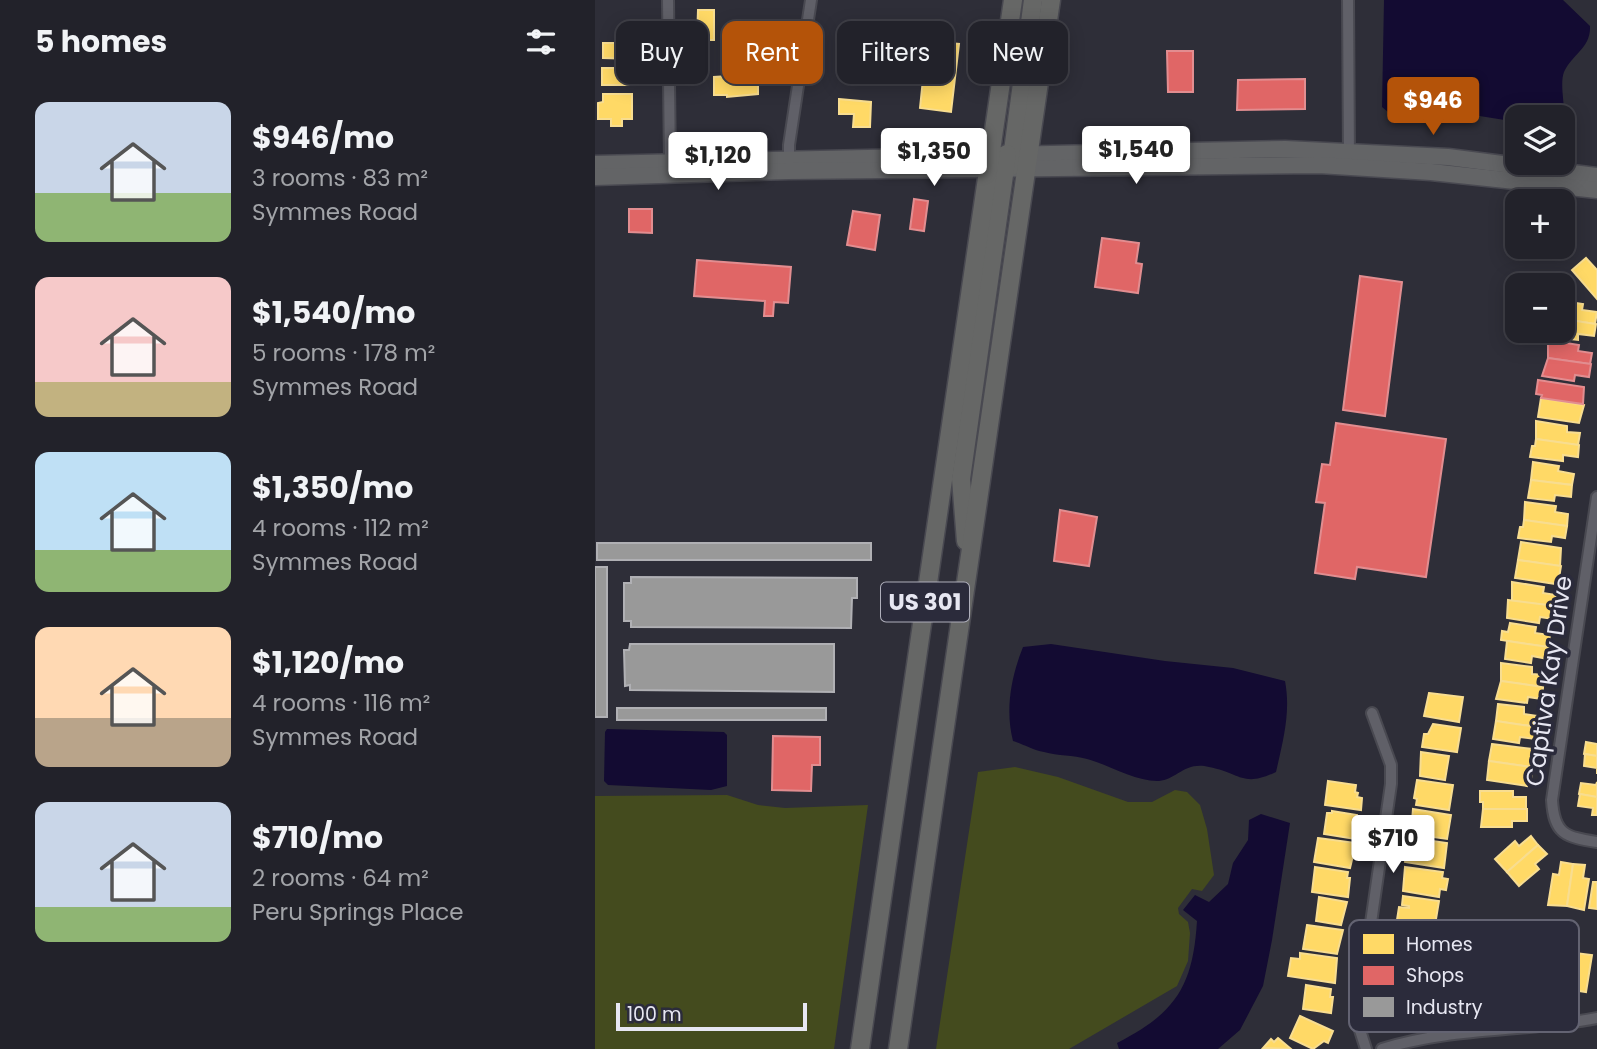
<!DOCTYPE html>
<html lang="en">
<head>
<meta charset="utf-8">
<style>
	body { margin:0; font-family:Poppins,sans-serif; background:#2a2a32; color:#f1f3f6; height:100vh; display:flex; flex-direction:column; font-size:26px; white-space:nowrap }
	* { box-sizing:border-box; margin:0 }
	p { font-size:23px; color:#a2a4a8 }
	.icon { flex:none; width:38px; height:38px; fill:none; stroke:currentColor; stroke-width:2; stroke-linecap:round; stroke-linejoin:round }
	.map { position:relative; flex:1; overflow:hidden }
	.drawer { display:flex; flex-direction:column; background:#22222a; width:595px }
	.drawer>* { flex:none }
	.guide { position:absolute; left:21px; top:21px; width:665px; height:63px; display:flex; gap:14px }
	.fabs { position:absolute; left:910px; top:105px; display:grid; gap:14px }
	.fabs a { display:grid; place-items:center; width:70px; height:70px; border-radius:14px; background:#22222a; box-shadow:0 4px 18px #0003,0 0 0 2px #3f3f47; font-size:35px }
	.scale { position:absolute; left:21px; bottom:18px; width:191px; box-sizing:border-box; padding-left:7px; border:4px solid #e7e7f2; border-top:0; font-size:19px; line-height:24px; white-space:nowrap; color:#e7e7f2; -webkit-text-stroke:5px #2b2b3b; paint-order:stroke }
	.price { position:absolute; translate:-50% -60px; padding:0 16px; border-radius:7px; background:#fff; color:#222; font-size:23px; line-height:46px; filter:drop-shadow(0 2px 4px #0008) }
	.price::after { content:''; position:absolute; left:50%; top:42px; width:21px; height:16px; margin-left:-10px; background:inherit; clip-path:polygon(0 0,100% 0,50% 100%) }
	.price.selected { background:#b45309; color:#fff }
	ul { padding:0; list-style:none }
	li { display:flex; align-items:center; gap:21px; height:175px; padding:0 35px }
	li span { display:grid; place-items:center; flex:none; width:196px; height:140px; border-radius:14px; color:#555 }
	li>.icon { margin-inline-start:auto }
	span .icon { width:84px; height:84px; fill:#fffc; stroke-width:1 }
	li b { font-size:30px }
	h2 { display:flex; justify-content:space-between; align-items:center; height:84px; padding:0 35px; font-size:30px }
	.tag { padding:0 24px; border-radius:14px; background:#22222a; box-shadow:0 4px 18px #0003,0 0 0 2px #3f3f47; font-size:24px; line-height:63px }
	.tag.selected { background:#b45309; color:#fff }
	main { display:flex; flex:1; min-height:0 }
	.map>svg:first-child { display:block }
	.green { fill:#444b1e }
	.water { fill:#130b32 }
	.homes { fill:#ffd966; stroke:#f8dd90; stroke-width:2 }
	.shops { fill:#e06666; stroke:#e28d90; stroke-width:2 }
	.industry { fill:#999; stroke:#b0b0b4; stroke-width:2 }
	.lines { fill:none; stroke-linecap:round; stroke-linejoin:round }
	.street-casing { stroke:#494951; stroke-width:14 }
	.secondary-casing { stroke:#494951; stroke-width:19 }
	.primary-casing { stroke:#494951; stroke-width:21 }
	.street { stroke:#606068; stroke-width:10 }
	.secondary { stroke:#636466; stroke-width:16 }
	.primary { stroke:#666766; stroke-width:18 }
	.labels { text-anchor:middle; stroke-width:7; stroke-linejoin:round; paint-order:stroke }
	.shield { fill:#2b2b3b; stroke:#afafbb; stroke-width:2 }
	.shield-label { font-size:23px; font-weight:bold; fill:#e7e7f2 }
	.street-label { font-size:24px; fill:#e7e7f2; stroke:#2b2b3b }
	.key { fill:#2b2b3b; stroke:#636372; stroke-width:2 }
	.key-label { font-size:19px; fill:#e7e7f2 }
</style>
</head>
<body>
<main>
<section class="drawer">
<h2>5 homes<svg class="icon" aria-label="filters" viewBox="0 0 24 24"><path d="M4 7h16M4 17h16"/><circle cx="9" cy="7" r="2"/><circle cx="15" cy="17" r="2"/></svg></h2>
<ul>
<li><span style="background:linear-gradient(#c9d6e8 65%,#8fb573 0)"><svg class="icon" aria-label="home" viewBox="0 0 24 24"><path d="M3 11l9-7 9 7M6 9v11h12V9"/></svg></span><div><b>$946/mo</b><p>3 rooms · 83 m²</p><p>Symmes Road</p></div></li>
<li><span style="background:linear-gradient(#f6c9c9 75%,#c2b280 0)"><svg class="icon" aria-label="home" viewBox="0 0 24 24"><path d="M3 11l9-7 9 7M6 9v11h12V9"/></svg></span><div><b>$1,540/mo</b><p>5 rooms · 178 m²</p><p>Symmes Road</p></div></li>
<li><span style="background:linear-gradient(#bfe0f5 70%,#8fb573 0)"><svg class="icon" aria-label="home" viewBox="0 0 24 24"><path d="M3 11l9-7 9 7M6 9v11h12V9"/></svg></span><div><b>$1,350/mo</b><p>4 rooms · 112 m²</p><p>Symmes Road</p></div></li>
<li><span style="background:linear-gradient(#ffd9b3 65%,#b9a48a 0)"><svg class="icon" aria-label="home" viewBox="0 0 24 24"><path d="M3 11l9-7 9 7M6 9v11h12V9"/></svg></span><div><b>$1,120/mo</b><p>4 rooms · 116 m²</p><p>Symmes Road</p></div></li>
<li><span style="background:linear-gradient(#c9d6e8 75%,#8fb573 0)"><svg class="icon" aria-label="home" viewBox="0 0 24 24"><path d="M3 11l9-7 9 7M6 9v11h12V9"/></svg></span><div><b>$710/mo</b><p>2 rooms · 64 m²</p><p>Peru Springs Place</p></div></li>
</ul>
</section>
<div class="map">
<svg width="1002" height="1049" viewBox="0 0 1002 1049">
	<rect width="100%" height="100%" fill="#2e2e38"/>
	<g class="green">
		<polygon points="420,767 463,777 533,802 557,802 580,790 592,792 605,805 612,829 619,875 607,891 597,889 583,908 584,914 593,922 595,933 593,961 582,986 474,1049 341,1049 383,772"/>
		<polygon points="132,795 163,805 190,808 273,805 239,1049 0,1049 0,796"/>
	</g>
	<g class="water">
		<path d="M789 0H968L995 26C996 48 977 54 969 72 965 82 969 101 969 111L964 117H922V122L866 113 793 112 787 107Z"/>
		<path d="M456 644 570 661 638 668 690 681C696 712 688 741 681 772 648 788 645 773 614 767 590 761 581 780 564 781 542 782 514 765 492 759 478 755 463 756 449 752 438 750 428 744 418 741 410 710 416 677 428 647Z"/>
		<polygon points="12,729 129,732 132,735 132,786 116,790 13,785 9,781 10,732"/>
		<path d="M666 814 695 823 677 940 668 986 645 1030 623 1049H524L522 1043C581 1013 598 986 602 921L588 910 600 895 614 902 633 884 638 863 653 840 654 820Z"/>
	</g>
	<g class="homes">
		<polygon points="103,10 119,10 119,40 102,40"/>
		<polygon points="332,41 364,44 356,112 325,108"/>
		<polygon points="8,43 40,43 40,59 8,58"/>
		<rect x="7" y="68" width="40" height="17"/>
		<polygon points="134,76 163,77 163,94 132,97 132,95 119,95 119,77"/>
		<polygon points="8,94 37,94 37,119 27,119 27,126 16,126 16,119 3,119 3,103 8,102"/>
		<polygon points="244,99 276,102 275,127 258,127 259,114 244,114"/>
		<polygon points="991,258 1002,270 1002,299 977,270"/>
		<polygon points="968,301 988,304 987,310 1002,312 1000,324 968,319"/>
		<polygon points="968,319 1001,324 999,336 983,334 983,340 957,337 957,331 968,331"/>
		<polygon points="946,398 989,405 984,423 943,417"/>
		<polygon points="941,421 972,426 972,432 985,433 983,445 941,439"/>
		<polygon points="941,439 984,445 983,457 968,455 968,461 935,457 937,446 940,446"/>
		<polygon points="938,462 964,466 963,471 979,474 977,485 936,480"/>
		<polygon points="936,480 977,485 976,497 960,495 959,501 933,498"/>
		<polygon points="930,502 961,506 960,512 973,514 972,526 929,520"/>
		<polygon points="929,520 972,526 970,538 957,536 956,542 923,538 925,527 928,527"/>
		<polygon points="926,542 966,548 965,566 923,560"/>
		<polygon points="923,560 966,566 964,578 962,578 961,584 920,578"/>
		<polygon points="917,582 949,587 948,593 961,595 960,606 917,601"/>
		<polygon points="913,600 961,606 959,619 945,617 944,623 912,618"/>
		<polygon points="915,623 941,627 940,633 955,635 953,647 906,640 907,631 913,632"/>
		<polygon points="912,641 954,647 953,659 937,656 936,663 910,659"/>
		<polygon points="906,663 937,667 937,674 949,675 948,687 906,681"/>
		<polygon points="906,681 948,687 947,699 933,697 932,703 901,699"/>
		<polygon points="834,693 868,697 864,722 829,716"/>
		<polygon points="903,704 929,707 929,714 943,716 942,727 901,721"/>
		<polygon points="901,721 942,727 940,739 925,737 924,743 898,739"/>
		<polygon points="838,724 866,728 862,752 827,747 829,734 833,734"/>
		<polygon points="991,742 1002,744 1002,756 989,754"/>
		<polygon points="897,744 937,749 936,767 894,761"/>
		<polygon points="826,752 854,756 850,780 825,776"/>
		<polygon points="990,754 1002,756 1002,774 1002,768 989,766"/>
		<polygon points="894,761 937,767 936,780 933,779 932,786 892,780"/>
		<polygon points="822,780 858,785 854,810 821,805 822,799 819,798"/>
		<polygon points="733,781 761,785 760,792 763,793 762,797 767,798 766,810 730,805"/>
		<polygon points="1002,782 1002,797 984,794 986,783 1001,785"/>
		<polygon points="885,791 918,791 918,797 931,797 931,809 888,809 888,802 885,802"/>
		<polygon points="985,794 1002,797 1002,815 997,815 998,808 983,806"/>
		<polygon points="818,809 856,815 852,839 816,834"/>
		<polygon points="888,809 932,809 932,821 917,821 917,827 886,827"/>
		<polygon points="737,811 762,815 761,839 729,834 732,813 737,813"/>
		<polygon points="936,836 943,845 912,872 900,859 920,841 924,846"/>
		<polygon points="723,838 761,843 755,868 719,862"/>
		<polygon points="817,838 852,843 849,868 810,862 812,849 822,851 823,848 816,847"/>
		<polygon points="943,845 952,854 940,864 944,869 924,886 912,872"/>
		<polygon points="966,862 978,864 972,906 953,905 958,874 964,875"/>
		<polygon points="978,864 990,865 988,878 994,879 989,910 972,906"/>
		<polygon points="720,867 753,872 752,878 755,878 753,897 717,892"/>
		<polygon points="810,867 848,872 847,878 853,879 851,890 845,889 844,897 808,891"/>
		<polygon points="998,882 1002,882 1002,909 994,908"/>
		<polygon points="808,896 844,901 840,925 802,920 804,907 814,908 814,906 807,905"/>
		<polygon points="724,897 752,902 746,925 721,921"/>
		<polygon points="712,925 748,930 742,954 708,949"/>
		<polygon points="972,952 997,955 991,992 971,989 972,986 967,985"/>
		<polygon points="705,953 742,958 740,983 693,976 696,958 705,959"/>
		<polygon points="711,985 736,989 735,997 738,997 736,1013 708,1009"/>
		<polygon points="705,1016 738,1031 733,1043 729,1041 718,1049 695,1038"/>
		<polygon points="683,1038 696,1049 668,1048 676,1039 679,1042"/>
	</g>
	<g class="shops">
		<polygon points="572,51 598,51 598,92 573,92"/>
		<polygon points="710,79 710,109 642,110 643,80"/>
		<polygon points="319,199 333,201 329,231 315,229"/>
		<polygon points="34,209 57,209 57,233 34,232"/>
		<polygon points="258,211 285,215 280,250 252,245"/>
		<polygon points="507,238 544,243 541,263 547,264 543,293 500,287"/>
		<polygon points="102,260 196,267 193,303 179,302 178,316 169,316 170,301 99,296"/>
		<polygon points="765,276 807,282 790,416 748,410"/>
		<polygon points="953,340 984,345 983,351 997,353 995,364 953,358"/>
		<polygon points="953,358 996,364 994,377 980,375 979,381 947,376"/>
		<polygon points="943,380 989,387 988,404 946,398 947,395 941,394"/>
		<polygon points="741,423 851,439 831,577 762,567 760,579 720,573 730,503 721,502 727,464 735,465"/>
		<polygon points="465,510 502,517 494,566 459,561"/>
		<polygon points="178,736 225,737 225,765 217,765 216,791 177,790"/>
	</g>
	<g class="industry">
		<rect x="2" y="543" width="274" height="17"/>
		<rect x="0" y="567" width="12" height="150"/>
		<polygon points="36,577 262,578 262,598 257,598 256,628 36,627 36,621 29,621 29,583 36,583"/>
		<polygon points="35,644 239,644 239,692 35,690 35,685 30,686 29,650 34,650"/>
		<rect x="22" y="708" width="209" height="12"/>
	</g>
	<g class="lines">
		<defs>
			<g id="street">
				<polyline points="73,0 75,163"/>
				<polyline points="753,0 754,158"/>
				<polyline points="194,164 194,145 216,0"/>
				<path d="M1002 497 957 800C959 834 970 837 1002 842"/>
				<polyline points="771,1049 764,1027 763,1013 796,784 796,765 777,713"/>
				<path d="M787 1049C856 1027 931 1032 1002 1018"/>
			</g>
			<g id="secondary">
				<polyline points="0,164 690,149 853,157 1002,176"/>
				<polyline points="0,177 194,171 724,165 836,172 1002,190"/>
			</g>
			<g id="primary">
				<polyline points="416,166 438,0"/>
				<polyline points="371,541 366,479 412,154"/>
				<polyline points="265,1049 418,0"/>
				<polyline points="303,1049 456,0"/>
			</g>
		</defs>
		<use href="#street" class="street-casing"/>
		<use href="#secondary" class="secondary-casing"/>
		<use href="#primary" class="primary-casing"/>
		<use href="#street" class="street"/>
		<use href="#secondary" class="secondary"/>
		<use href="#primary" class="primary"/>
	</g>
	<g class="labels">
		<rect class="shield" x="286" y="582.5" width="88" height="39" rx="5"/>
		<g class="shield-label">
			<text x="330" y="610">US 301</text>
		</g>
		<g class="street-label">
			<text transform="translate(954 681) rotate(-82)" y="8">Captiva Kay Drive</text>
		</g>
	</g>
	<rect x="754" y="920" width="230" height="112" rx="10" class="key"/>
	<rect x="768" y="934" width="31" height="20" fill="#ffd966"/>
	<rect x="768" y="966" width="31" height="19" fill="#e06666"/>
	<rect x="768" y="997" width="31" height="20" fill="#999"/>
	<g class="key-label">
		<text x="811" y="951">Homes</text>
		<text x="811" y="982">Shops</text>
		<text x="811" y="1014">Industry</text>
	</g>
</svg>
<div class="fabs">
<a><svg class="icon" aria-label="layers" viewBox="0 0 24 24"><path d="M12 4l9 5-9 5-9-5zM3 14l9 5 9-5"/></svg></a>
<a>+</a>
<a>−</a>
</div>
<div class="scale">100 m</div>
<b class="price selected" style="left:838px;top:137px">$946</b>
<b class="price" style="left:541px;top:186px">$1,540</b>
<b class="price" style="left:339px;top:188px">$1,350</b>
<b class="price" style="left:123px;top:192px">$1,120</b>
<b class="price" style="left:798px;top:875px">$710</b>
<div class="guide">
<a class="tag">Buy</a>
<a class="tag selected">Rent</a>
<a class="tag">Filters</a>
<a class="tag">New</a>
</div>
</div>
</main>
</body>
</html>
